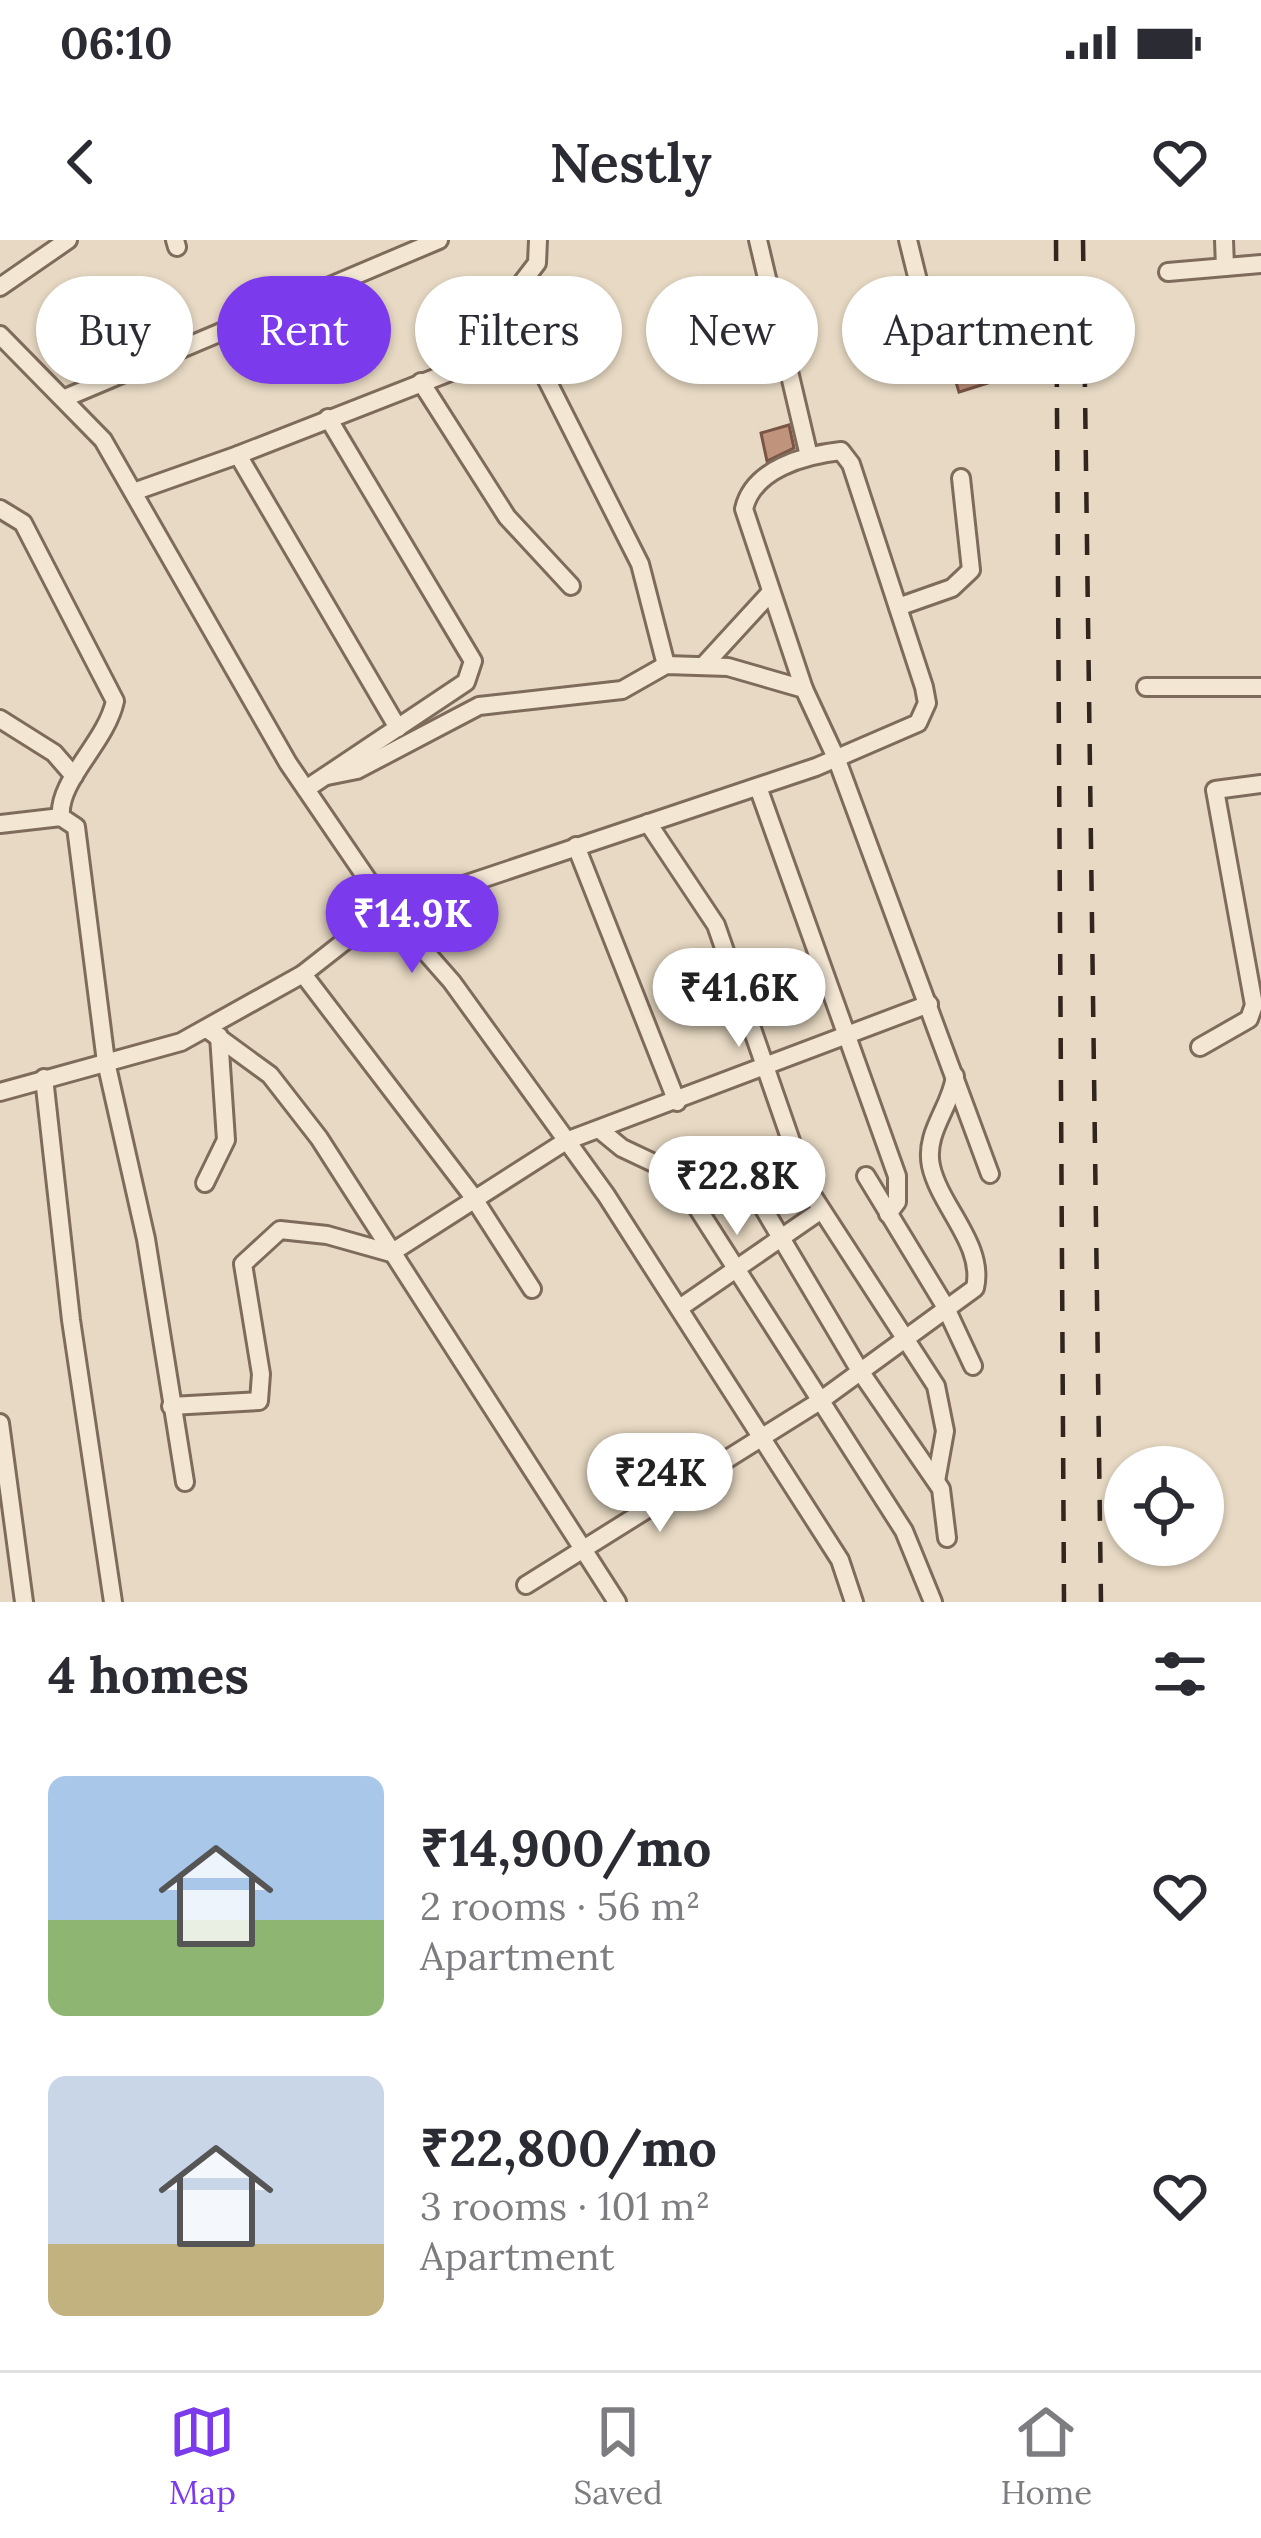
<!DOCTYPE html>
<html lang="en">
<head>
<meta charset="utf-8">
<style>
	body { margin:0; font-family:Lora,serif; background:#f2f2f3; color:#2b2b33; height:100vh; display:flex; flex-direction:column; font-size:45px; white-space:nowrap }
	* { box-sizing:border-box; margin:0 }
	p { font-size:39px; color:#7c7c81 }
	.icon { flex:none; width:66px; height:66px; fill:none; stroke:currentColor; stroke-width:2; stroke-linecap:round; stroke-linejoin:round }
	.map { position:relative; height:1362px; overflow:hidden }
	.drawer { display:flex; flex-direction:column; background:#fff; flex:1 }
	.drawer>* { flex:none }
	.hud { position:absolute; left:36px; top:36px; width:1191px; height:108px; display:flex; gap:24px }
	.fabs { position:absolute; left:1104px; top:1206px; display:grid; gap:24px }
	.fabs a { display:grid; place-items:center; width:120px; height:120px; border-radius:50%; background:#fff; box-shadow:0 3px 9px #0004; font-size:60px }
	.price { position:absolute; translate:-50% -102px; padding:0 27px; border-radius:42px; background:#fff; color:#222; font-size:39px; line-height:78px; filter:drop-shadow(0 3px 6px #0008) }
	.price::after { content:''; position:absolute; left:50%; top:72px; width:36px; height:27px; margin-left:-18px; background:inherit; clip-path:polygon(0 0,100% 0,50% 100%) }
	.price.on { background:#7c3aed; color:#fff }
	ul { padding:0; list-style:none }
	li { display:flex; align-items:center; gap:36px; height:300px; padding:0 48px }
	li span { display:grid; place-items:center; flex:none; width:336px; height:240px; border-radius:18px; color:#555 }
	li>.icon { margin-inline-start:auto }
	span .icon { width:144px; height:144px; fill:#fffc; stroke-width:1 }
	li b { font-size:51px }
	h2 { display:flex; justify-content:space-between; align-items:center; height:144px; padding:0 48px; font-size:51px }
	.chip { padding:0 42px; border-radius:54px; background:#fff; box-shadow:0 3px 9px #0004; font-size:42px; line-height:108px }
	.chip.on { background:#7c3aed; color:#fff }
	.status { display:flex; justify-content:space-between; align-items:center; height:84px; padding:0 60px; background:#fff; direction:ltr }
	.status svg { height:33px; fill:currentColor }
	header { display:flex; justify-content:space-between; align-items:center; height:156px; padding:0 48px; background:#fff; font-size:54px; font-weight:600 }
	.menu { display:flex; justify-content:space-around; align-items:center; height:168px; border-top:3px solid #e1e1e2; background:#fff; font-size:33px; color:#7c7c81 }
	.menu a { display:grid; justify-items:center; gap:6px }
	.menu .on { color:#7c3aed }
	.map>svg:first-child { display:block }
	.building { fill:#c0937d; stroke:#7a5545; stroke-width:3 }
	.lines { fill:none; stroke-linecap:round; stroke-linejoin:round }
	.minor-casing { stroke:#7f6b5c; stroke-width:22 }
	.minor { stroke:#f3e7d4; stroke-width:16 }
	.rail { stroke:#31251e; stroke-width:4.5; stroke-dasharray:21 21; stroke-linecap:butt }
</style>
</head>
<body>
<div class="status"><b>06:10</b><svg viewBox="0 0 49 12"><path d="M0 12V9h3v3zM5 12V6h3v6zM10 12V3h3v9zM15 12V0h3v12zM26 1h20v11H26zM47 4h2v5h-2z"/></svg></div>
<header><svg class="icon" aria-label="back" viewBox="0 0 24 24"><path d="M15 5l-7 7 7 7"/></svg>Nestly<svg class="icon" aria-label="heart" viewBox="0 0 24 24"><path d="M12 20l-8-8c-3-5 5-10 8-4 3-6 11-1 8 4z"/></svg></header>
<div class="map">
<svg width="1261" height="1362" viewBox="0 0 1261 1362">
	<rect width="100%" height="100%" fill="#e7d9c3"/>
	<g class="building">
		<polygon points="770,106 777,134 734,142 729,114"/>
		<polygon points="981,120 988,143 959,152 952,129"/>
		<polygon points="789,185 794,208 767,221 761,193"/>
	</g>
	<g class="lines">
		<defs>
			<g id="minor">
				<polyline points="175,0 177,7"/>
				<polyline points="538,0 537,23 511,57 517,81 640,324 666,425"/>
				<polyline points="758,0 809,216"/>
				<polyline points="908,0 925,69"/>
				<polyline points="1224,0 1225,27"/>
				<polyline points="1168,32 1261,24"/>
				<polyline points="0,47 68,0"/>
				<polyline points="0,95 103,200 288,523 387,668 452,742 606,955 840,1320 854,1362"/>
				<polyline points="421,142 507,277 571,346"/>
				<polyline points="65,158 439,0"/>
				<polyline points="238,215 527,102"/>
				<polyline points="136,251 238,215 398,488"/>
				<path d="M0 269 23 283 115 461C106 503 57 541 61 577"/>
				<polyline points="898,367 952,348 971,330 961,238"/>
				<polyline points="705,424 771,352"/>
				<polyline points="1146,447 1261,447"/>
				<polyline points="0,479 54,513 74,536"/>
				<polyline points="327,536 357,530 479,466 622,450 666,425 728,427 804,449 837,520 990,934"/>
				<polyline points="758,547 897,936 897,962 888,974"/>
				<polyline points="306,549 466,442 473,421 328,178"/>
				<polyline points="648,583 716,685 807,947 936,1146 945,1191 936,1241"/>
				<polyline points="0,584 61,577 76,587 106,822 146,999 185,1242"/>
				<polyline points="576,606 677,862"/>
				<path d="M389 670 816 527 918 483 927 463 924 447 851 224 841 211C804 215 753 229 744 269L804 449"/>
				<polyline points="303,734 471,954 532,1049"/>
				<polyline points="207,789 270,835 319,898 617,1362"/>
				<polyline points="1200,807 1249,779 1254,765 1215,550 1261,544"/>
				<polyline points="44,838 71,1080 113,1362"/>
				<polyline points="0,852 181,802 303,734 387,668"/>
				<polyline points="600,890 622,908 675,933 904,1291 933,1362"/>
				<polyline points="866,936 945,1066 973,1126"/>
				<polyline points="205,943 226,900 219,796"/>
				<polyline points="758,959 860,1131 941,1249 947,1298"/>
				<polyline points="681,1067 820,971"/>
				<polyline points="171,1166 259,1161 261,1134 243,1024 280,990 327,995 391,1013 566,901 929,764"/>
				<polyline points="0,1183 24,1362"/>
				<path d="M526 1345 820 1161 975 1048C985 1005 940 967 931 926 924 892 951 868 955 836"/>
			</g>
		</defs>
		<use href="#minor" class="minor-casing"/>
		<use href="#minor" class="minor"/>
		<g class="rail">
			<polyline points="1056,0 1064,1362"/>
			<polyline points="1083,0 1101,1362"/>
		</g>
	</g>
</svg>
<div class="fabs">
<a><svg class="icon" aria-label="locate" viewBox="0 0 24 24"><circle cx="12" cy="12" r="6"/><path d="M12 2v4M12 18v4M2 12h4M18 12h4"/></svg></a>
</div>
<b class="price on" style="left:412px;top:736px">₹14.9K</b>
<b class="price" style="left:739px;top:810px">₹41.6K</b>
<b class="price" style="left:737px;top:998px">₹22.8K</b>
<b class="price" style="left:660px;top:1295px">₹24K</b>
<div class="hud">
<a class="chip">Buy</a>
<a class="chip on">Rent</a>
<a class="chip">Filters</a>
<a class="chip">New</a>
<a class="chip">Apartment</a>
</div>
</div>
<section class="drawer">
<h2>4 homes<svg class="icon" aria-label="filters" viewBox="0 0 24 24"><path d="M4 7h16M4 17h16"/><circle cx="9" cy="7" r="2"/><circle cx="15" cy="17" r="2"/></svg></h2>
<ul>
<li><span style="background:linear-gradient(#a9c7e8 60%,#8fb573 0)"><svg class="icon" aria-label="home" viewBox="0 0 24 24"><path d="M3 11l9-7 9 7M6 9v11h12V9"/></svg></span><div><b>₹14,900/mo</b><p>2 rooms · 56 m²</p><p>Apartment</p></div><svg class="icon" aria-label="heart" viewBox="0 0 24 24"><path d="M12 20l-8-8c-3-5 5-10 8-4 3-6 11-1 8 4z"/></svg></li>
<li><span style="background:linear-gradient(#c9d6e8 70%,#c2b280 0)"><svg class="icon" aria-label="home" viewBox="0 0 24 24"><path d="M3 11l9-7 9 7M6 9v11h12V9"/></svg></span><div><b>₹22,800/mo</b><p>3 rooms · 101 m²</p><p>Apartment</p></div><svg class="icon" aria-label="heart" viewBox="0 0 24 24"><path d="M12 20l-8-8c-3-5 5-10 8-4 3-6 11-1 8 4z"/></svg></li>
</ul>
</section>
<nav class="menu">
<a class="on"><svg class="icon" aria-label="map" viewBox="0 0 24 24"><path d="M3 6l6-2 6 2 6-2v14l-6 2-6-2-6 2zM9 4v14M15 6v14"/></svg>Map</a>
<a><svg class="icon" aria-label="saved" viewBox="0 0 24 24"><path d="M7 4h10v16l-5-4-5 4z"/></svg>Saved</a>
<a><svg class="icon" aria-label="home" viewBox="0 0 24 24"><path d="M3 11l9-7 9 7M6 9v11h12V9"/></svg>Home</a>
</nav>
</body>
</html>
